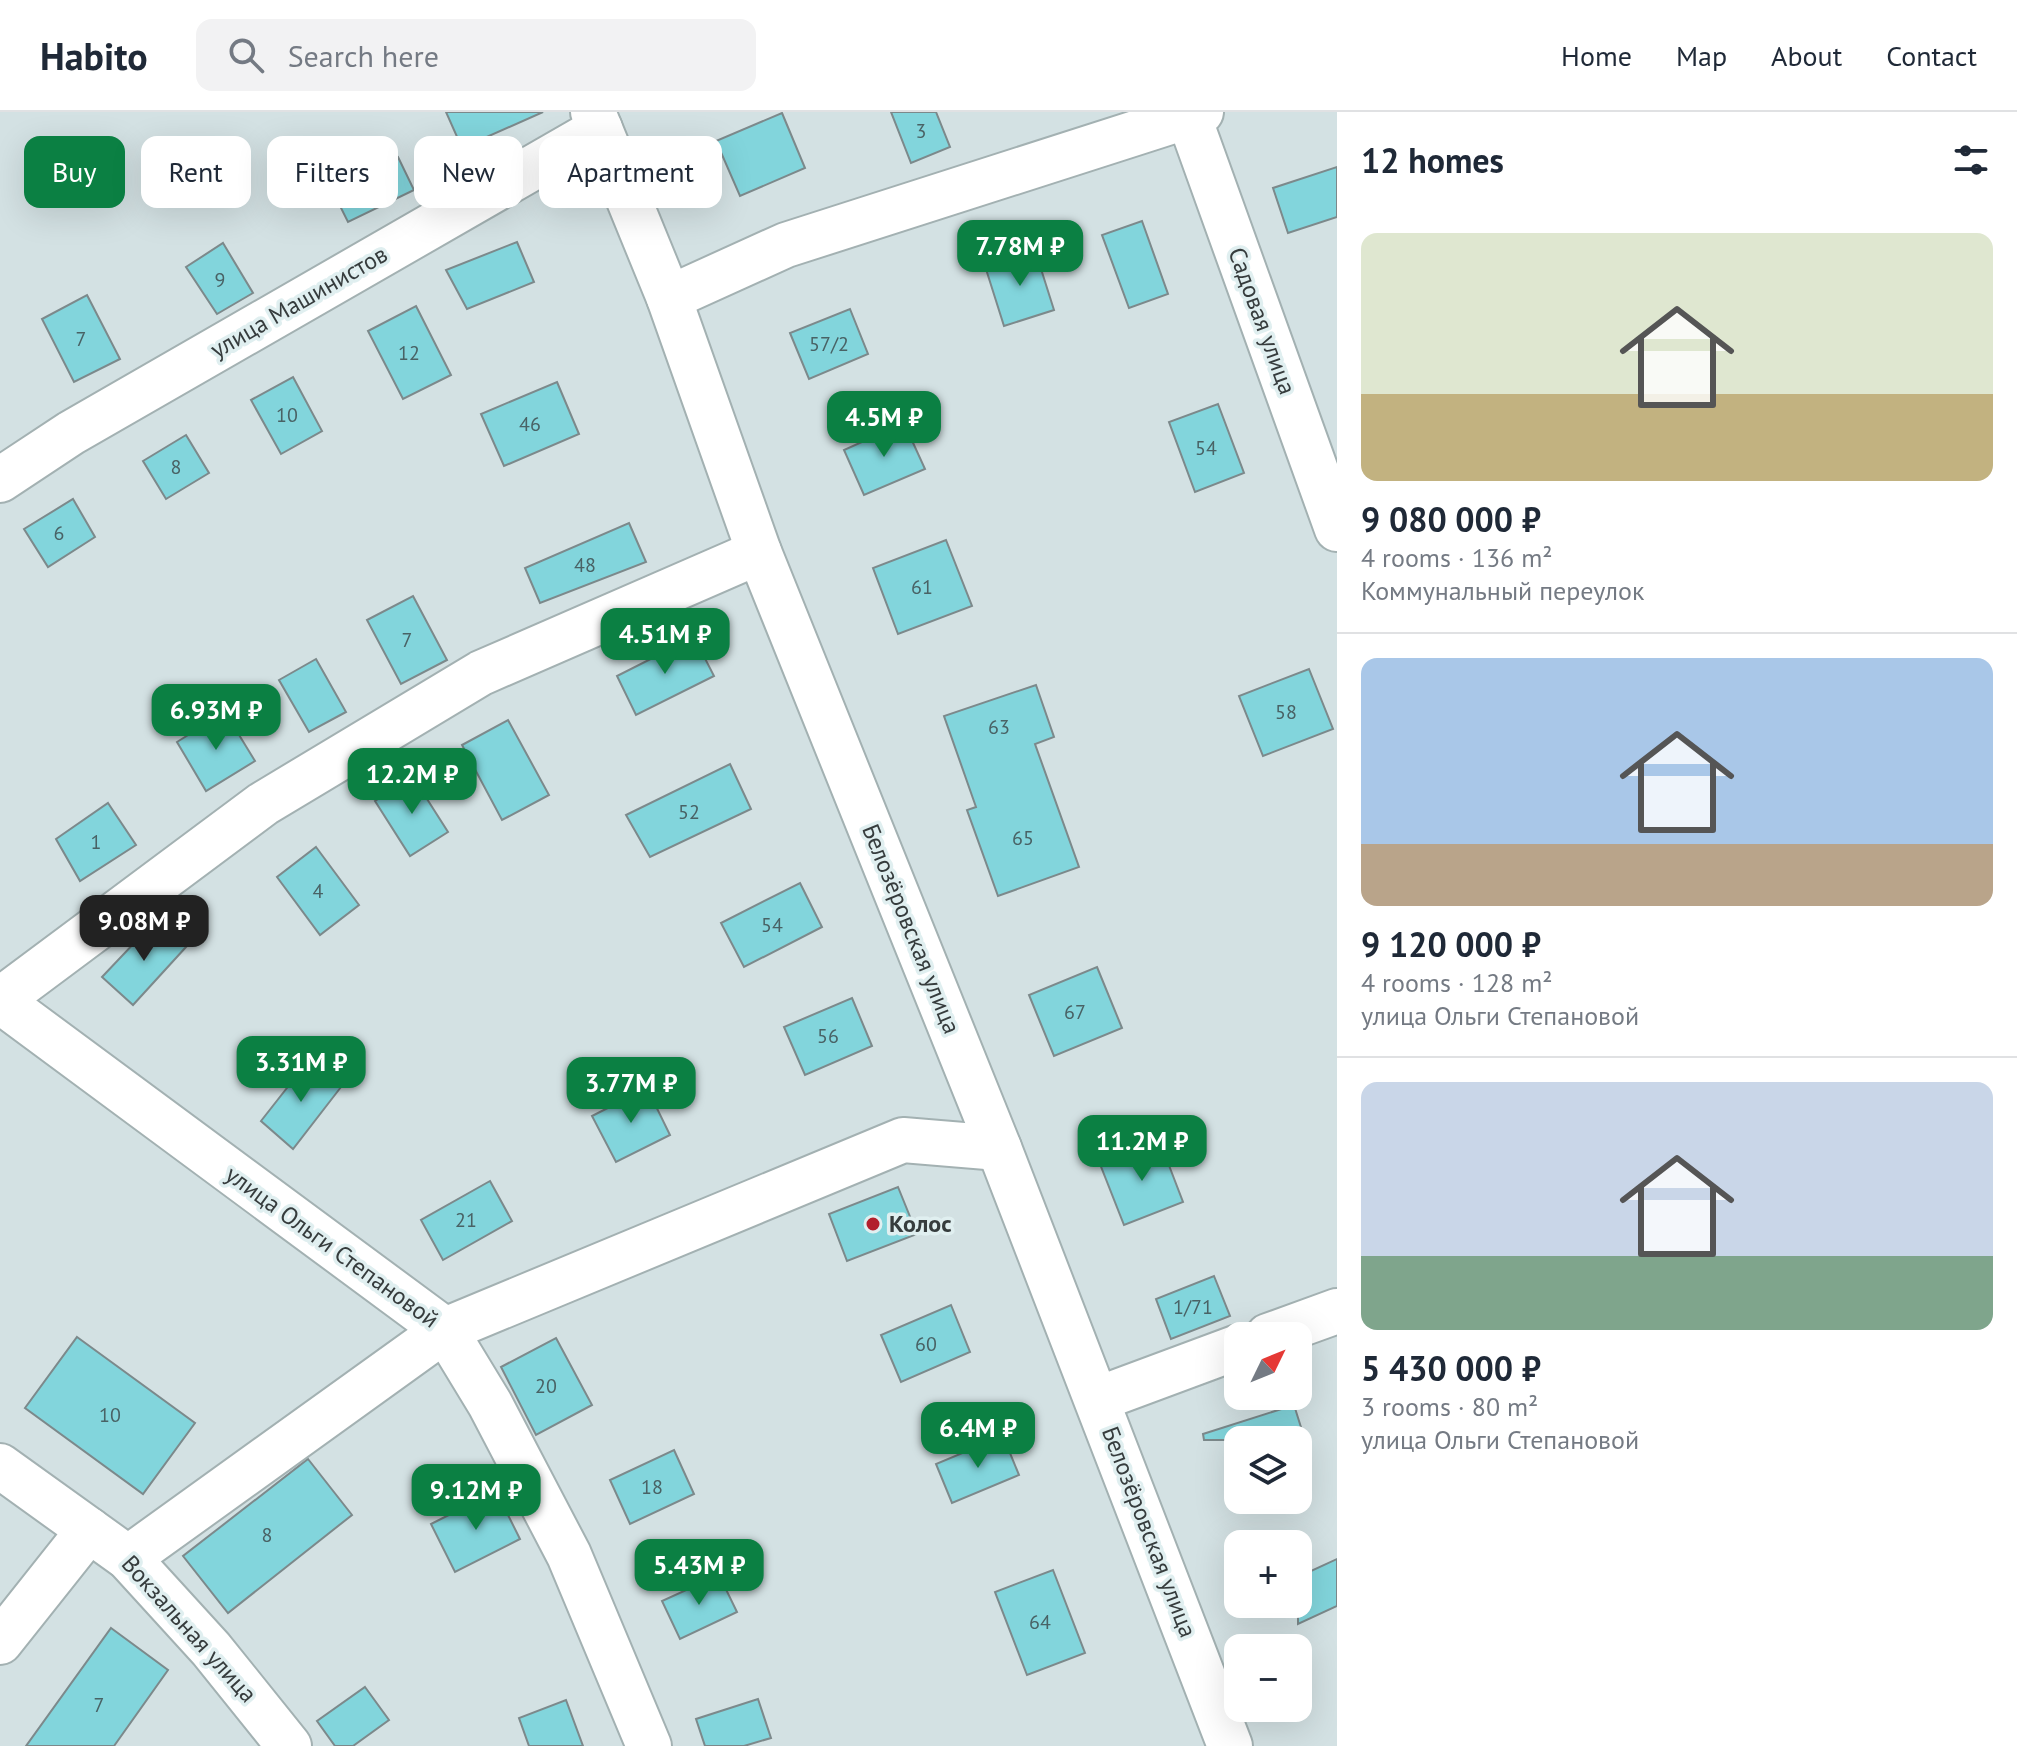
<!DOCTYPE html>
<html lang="en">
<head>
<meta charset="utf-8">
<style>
	body { margin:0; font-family:"PT Sans",sans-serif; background:#f2f2f3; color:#1f2937; height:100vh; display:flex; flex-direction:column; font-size:30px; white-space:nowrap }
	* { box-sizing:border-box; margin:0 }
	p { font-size:26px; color:#747a83 }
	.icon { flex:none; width:44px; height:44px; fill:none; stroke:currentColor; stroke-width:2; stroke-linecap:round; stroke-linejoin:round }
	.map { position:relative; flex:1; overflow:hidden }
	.panel { display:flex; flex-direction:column; background:#fff; width:680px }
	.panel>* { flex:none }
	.top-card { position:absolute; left:24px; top:24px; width:760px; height:72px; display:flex; gap:16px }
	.needle { width:52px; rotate:47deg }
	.fabs { position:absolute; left:1224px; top:1210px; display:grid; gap:16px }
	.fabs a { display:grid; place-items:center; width:88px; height:88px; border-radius:16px; background:#fff; box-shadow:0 8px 32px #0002; font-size:40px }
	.price { position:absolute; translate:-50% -68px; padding:0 18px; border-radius:16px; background:#0b8043; color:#fff; font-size:26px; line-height:52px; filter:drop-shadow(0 2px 4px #0008) }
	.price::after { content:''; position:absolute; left:50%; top:48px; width:24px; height:18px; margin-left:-12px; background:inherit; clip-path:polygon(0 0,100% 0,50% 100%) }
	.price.on { background:#222; color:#fff }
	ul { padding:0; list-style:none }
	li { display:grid; align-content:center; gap:16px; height:424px; padding:0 24px }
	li+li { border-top:2px solid #e0e1e3 }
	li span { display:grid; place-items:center; height:248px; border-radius:16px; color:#555 }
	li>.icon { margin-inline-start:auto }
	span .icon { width:144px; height:144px; fill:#fffc; stroke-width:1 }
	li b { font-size:34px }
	h2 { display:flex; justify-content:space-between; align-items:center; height:96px; padding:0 24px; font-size:34px }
	.tag { padding:0 28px; border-radius:16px; background:#fff; box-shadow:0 8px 32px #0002; font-size:28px; line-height:72px }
	.tag.on { background:#0b8043; color:#fff }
	header { display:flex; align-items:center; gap:48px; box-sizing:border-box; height:112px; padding:0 40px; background:#fff; border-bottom:2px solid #e0e1e3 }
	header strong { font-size:38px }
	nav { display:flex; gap:44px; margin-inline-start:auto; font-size:28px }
	.search { width:560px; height:72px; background:#f2f2f3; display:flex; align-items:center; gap:20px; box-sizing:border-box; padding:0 28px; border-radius:16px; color:#747a83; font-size:30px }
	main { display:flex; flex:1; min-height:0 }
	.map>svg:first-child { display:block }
	.building { fill:#82d5dc; stroke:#7c898b; stroke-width:2 }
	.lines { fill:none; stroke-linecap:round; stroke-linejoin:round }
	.minor-casing { stroke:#a3b1b2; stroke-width:48 }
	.minor { stroke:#fff; stroke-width:44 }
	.poi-dot { fill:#b2202c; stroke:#e0eff0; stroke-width:3 }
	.labels { text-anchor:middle; stroke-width:7; stroke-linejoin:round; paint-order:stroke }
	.number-label { font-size:20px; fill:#496265 }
	.street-label { font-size:24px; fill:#363c3d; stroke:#e0eff0 }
	.poi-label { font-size:24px; font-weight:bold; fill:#363c3d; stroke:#e0eff0; text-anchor:start }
</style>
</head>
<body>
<header>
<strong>Habito</strong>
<div class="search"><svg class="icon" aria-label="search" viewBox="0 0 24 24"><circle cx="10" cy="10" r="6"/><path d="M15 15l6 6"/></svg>Search here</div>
<nav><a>Home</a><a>Map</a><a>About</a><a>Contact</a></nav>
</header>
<main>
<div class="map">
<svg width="1337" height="1634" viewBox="0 0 1337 1634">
	<rect width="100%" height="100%" fill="#d3e1e3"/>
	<g class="building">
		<polygon points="446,0 543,0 462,36"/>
		<polygon points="891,0 936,0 950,35 911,51"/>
		<polygon points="782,1 805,56 740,84 716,29"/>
		<polygon points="398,45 414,78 348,110 332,78"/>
		<polygon points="1337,55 1337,105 1288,121 1273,76"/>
		<polygon points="1142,109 1168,182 1129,196 1102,123"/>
		<polygon points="517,130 534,170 467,197 446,158"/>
		<polygon points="223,131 253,181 217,202 186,155"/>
		<polygon points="1035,138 1054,198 1004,214 985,154"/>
		<polygon points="87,183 120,247 74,270 42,207"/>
		<polygon points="416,194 451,263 403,287 368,219"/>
		<polygon points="850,197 868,242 809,267 790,221"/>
		<polygon points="293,265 322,319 281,342 251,288"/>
		<polygon points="557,270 579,322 504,354 481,302"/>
		<polygon points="1218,292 1244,361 1195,380 1169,310"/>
		<polygon points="904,311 925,357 864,383 844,338"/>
		<polygon points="186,323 209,361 166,387 143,349"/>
		<polygon points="73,387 95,425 48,455 24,417"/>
		<polygon points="629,411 646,450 540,491 525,456"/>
		<polygon points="946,428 972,494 898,522 873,456"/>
		<polygon points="413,484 447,548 401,572 367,508"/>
		<polygon points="694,525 714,564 636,603 617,564"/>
		<polygon points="316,547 346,600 309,620 279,568"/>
		<polygon points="1309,557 1333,617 1263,644 1239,584"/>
		<polygon points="1036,573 1054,625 1035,632 1079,755 998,784 967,698 976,695 944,604"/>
		<polygon points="225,600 255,649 206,679 177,630"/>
		<polygon points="508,608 549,683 502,708 462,633"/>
		<polygon points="730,652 751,697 650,745 626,703"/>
		<polygon points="413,665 448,720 410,744 375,689"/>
		<polygon points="108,691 136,733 80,769 56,727"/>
		<polygon points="316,735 359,793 320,823 277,765"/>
		<polygon points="800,771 822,815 744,855 721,811"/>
		<polygon points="155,809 186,835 133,893 102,865"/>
		<polygon points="1097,855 1122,916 1054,944 1029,883"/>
		<polygon points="852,886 872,934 805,963 784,915"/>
		<polygon points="309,948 341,975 293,1037 261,1009"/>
		<polygon points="647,976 670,1023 616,1050 592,1004"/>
		<polygon points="1160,1030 1183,1090 1124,1113 1100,1052"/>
		<polygon points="490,1069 512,1109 443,1148 421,1108"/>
		<polygon points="898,1075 917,1122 847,1149 829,1102"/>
		<polygon points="1214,1164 1230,1204 1171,1227 1156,1187"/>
		<polygon points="951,1193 970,1240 901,1270 881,1223"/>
		<polygon points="77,1225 195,1311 143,1382 25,1296"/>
		<polygon points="556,1226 592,1293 536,1323 501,1255"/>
		<polygon points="1294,1293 1305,1328 1204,1328 1203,1322"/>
		<polygon points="1003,1324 1019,1363 952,1391 936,1352"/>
		<polygon points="674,1338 694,1382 630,1412 610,1368"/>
		<polygon points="308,1347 352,1403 228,1501 183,1444"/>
		<polygon points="496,1379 520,1427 455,1460 431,1412"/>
		<polygon points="1337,1447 1337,1494 1298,1512 1298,1465"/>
		<polygon points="1053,1458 1085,1541 1027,1563 995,1480"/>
		<polygon points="719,1463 737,1500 680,1527 662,1489"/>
		<polygon points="111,1516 168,1558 114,1634 26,1634"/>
		<polygon points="365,1575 389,1608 353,1634 335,1634 317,1609"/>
		<polygon points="758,1587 771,1626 744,1634 705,1634 696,1607"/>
		<polygon points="566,1588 583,1634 529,1634 519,1606"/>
	</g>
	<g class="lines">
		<defs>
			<g id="minor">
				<polyline points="593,0 669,186 759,440 999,1036 1230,1634"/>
				<polyline points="1187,0 1337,417"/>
				<polyline points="669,186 786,133 1201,0"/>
				<polyline points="0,368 71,321 600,17"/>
				<polyline points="0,888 263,692 481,561 759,440"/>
				<polyline points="0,889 445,1218 490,1292 569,1443 649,1634"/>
				<polyline points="1268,1224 1337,1199"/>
				<polyline points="1098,1287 1238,1235"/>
				<polyline points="0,1354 128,1446 211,1537 289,1634"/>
				<polyline points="128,1446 445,1218 903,1028 999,1036"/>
				<polyline points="0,1530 89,1418"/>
			</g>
		</defs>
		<use href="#minor" class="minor-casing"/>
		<use href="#minor" class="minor"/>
	</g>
	<circle class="poi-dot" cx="873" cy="1112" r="8"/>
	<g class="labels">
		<g class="number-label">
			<text x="921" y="26">3</text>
			<text x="220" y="175">9</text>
			<text x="81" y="234">7</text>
			<text x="829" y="239">57/2</text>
			<text x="409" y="248">12</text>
			<text x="287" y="310">10</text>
			<text x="530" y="319">46</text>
			<text x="1206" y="343">54</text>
			<text x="176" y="362">8</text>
			<text x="59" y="428">6</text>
			<text x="585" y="460">48</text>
			<text x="922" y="482">61</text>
			<text x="407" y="535">7</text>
			<text x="1286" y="607">58</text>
			<text x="999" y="622">63</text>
			<text x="689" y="707">52</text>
			<text x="1023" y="733">65</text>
			<text x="96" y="737">1</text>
			<text x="318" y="786">4</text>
			<text x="772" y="820">54</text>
			<text x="1075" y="907">67</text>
			<text x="828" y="931">56</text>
			<text x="466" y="1115">21</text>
			<text x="1193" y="1202">1/71</text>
			<text x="926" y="1239">60</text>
			<text x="546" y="1281">20</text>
			<text x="110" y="1310">10</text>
			<text x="652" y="1382">18</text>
			<text x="267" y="1430">8</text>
			<text x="1040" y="1517">64</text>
			<text x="99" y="1600">7</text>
		</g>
		<g class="street-label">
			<text transform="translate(299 190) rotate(-30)" y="8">улица Машинистов</text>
			<text transform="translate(1262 209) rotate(70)" y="8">Садовая улица</text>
			<text transform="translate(911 817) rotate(68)" y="8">Белозёровская улица</text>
			<text transform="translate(332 1135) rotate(36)" y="8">улица Ольги Степановой</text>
			<text transform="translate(1149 1420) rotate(69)" y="8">Белозёровская улица</text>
			<text transform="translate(189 1517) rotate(48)" y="8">Вокзальная улица</text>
		</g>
		<g class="poi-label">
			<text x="889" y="1120">Колос</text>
		</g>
	</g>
</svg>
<div class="fabs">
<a><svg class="needle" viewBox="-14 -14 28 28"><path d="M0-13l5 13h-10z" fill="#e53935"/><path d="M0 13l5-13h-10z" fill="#747a83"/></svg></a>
<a><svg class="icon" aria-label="layers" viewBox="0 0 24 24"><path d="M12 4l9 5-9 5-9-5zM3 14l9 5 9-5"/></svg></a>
<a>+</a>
<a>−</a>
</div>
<b class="price" style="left:1020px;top:176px">7.78M ₽</b>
<b class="price" style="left:884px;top:347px">4.5M ₽</b>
<b class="price" style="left:665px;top:564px">4.51M ₽</b>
<b class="price" style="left:216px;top:640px">6.93M ₽</b>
<b class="price" style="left:412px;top:704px">12.2M ₽</b>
<b class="price on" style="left:144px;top:851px">9.08M ₽</b>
<b class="price" style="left:301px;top:992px">3.31M ₽</b>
<b class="price" style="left:631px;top:1013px">3.77M ₽</b>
<b class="price" style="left:1142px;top:1071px">11.2M ₽</b>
<b class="price" style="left:978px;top:1358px">6.4M ₽</b>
<b class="price" style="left:476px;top:1420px">9.12M ₽</b>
<b class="price" style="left:699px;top:1495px">5.43M ₽</b>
<div class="top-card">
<a class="tag on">Buy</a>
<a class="tag">Rent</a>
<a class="tag">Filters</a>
<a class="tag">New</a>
<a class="tag">Apartment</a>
</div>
</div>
<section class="panel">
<h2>12 homes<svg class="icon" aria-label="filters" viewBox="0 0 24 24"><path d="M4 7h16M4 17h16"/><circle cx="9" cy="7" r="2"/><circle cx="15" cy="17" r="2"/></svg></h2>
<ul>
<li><span style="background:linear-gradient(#dfe7d0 65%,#c2b280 0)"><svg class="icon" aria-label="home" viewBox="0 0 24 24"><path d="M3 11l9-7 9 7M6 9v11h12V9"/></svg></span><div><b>9 080 000 ₽</b><p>4 rooms · 136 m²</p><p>Коммунальный переулок</p></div></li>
<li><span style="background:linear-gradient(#a9c7e8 75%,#b9a48a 0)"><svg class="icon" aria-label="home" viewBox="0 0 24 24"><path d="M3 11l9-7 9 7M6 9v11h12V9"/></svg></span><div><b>9 120 000 ₽</b><p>4 rooms · 128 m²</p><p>улица Ольги Степановой</p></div></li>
<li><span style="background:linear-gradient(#c9d6e8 70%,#7fa58c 0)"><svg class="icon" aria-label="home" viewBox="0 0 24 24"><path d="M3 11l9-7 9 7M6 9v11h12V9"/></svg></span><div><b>5 430 000 ₽</b><p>3 rooms · 80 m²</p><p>улица Ольги Степановой</p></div></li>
</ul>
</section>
</main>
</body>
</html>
